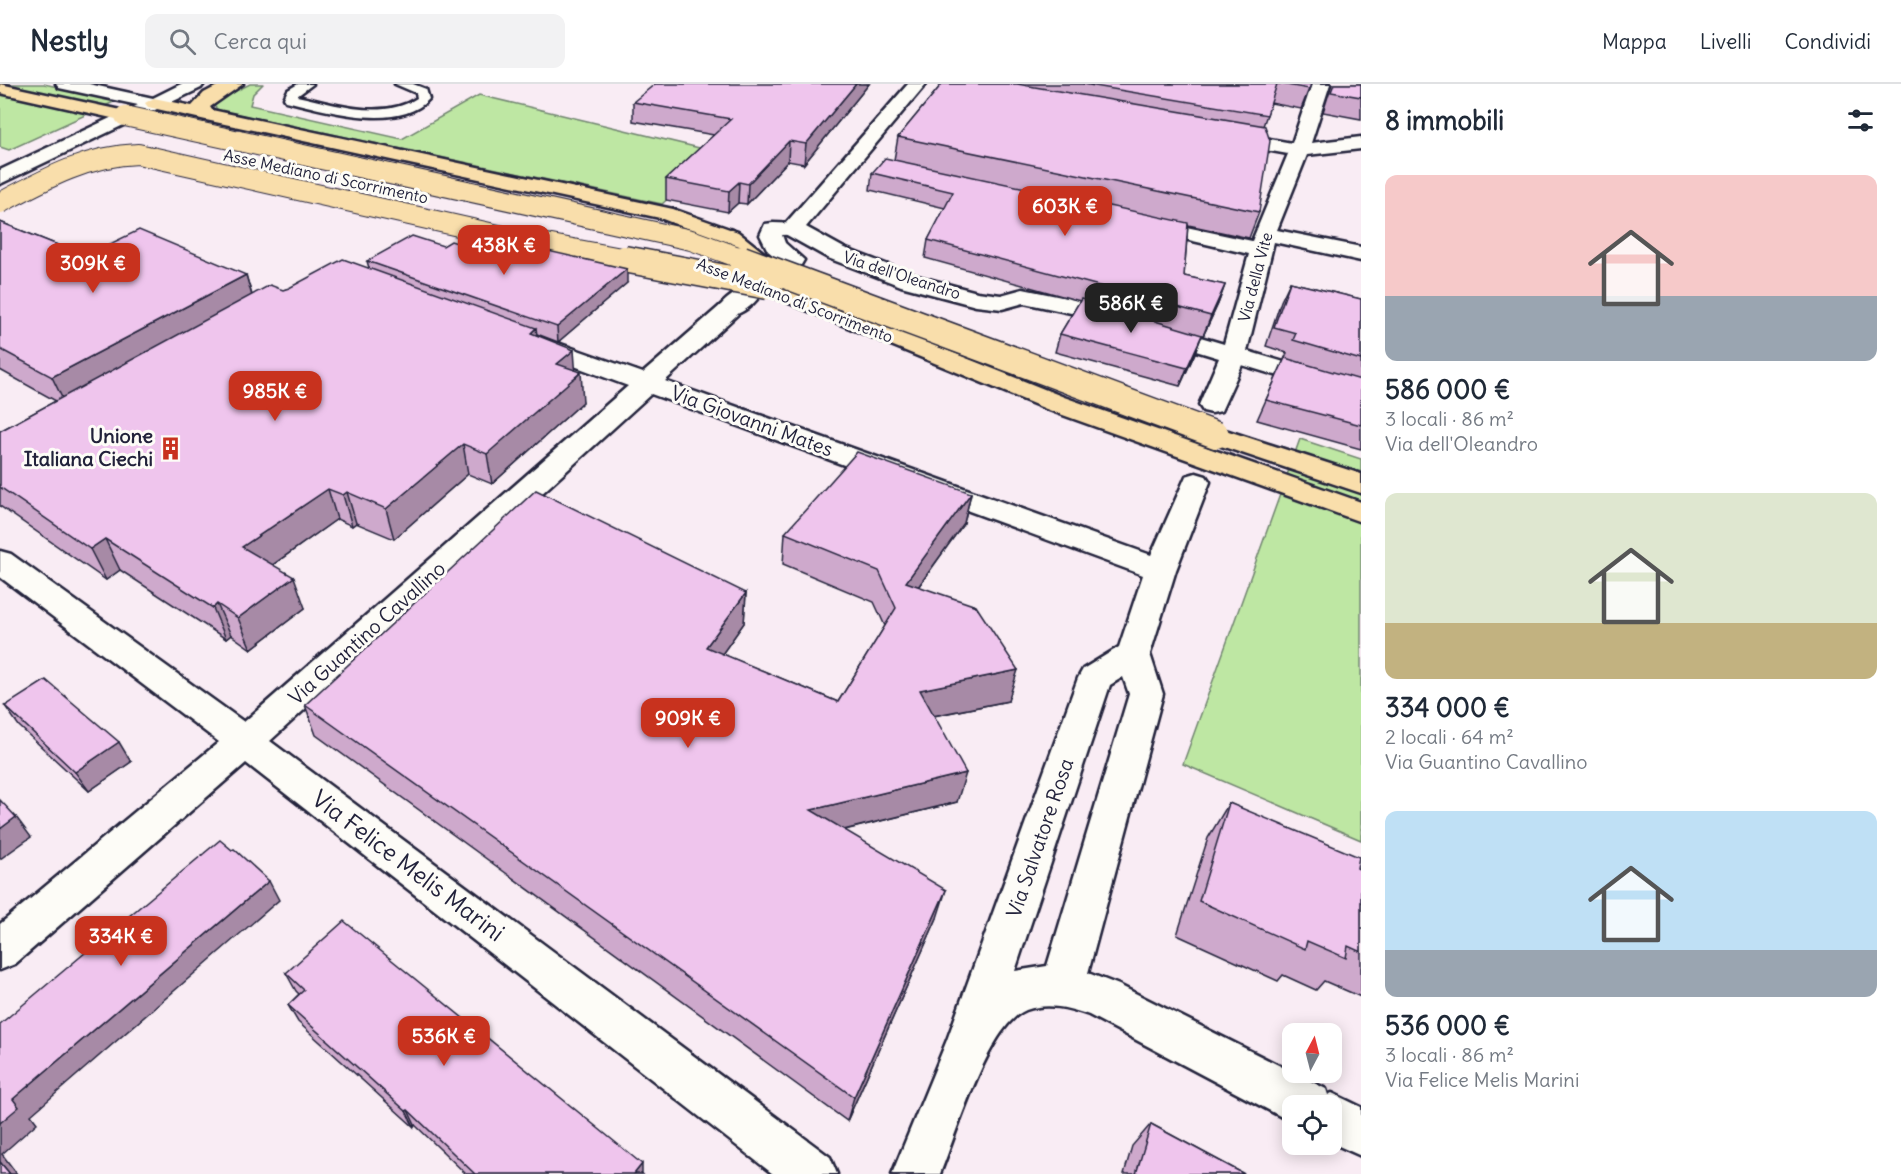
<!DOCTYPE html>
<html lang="it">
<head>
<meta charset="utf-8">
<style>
	body { margin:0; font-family:Delius,sans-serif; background:#f2f2f3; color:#1f2937; height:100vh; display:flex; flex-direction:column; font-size:22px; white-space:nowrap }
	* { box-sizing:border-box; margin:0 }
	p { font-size:20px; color:#747a83 }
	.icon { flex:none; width:33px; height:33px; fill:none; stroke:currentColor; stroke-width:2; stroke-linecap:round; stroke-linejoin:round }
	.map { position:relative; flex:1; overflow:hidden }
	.drawer { display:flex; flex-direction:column; background:#fff; width:540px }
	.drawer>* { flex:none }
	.needle { width:39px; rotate:7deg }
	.controls { position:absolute; left:1282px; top:939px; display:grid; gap:12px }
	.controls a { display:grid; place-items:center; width:60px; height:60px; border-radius:12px; background:#fff; box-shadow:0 3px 15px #0003; font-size:30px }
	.price { position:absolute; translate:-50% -51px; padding:0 14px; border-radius:12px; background:#c8321e; color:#fff; font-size:20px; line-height:39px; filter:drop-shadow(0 2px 3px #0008) }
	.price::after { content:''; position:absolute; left:50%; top:36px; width:18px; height:14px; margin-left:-9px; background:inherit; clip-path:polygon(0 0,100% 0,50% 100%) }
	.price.active { background:#222; color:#fff }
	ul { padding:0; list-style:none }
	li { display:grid; align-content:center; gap:12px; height:318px; padding:0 24px }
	li span { display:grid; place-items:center; height:186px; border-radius:12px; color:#555 }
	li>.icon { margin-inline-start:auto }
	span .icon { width:108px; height:108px; fill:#fffc; stroke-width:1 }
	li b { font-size:26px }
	h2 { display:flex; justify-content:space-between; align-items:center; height:72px; padding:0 24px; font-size:26px }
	header { display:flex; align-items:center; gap:36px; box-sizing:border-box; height:84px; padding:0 30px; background:#fff; border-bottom:2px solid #e0e1e3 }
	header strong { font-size:28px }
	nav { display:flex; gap:33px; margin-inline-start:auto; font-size:21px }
	.search { width:420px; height:54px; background:#f2f2f3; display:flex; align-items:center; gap:15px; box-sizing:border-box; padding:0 21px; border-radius:12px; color:#747a83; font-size:22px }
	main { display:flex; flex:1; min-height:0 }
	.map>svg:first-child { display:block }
	.green { fill:#bee7a3; stroke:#70846f; stroke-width:1.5 }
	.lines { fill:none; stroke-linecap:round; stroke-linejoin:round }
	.service-casing { stroke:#22223b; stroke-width:5 }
	.pedestrian-casing { stroke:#22223b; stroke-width:5 }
	.minor-casing { stroke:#22223b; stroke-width:5 }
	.tertiary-casing { stroke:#22223b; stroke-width:5 }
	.trunk-casing { stroke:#22223b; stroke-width:5 }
	.service { fill:#fdfcf7; fill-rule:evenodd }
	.pedestrian { fill:#fdfcf7; fill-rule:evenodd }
	.minor { fill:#fdfcf7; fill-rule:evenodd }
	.tertiary { fill:#fdfcf7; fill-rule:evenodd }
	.trunk { fill:#f9deab; fill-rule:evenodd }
	.trunk-bridge-far1-casing { stroke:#22223b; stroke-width:22; stroke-linecap:butt }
	.trunk-bridge-casing { stroke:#22223b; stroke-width:29; stroke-linecap:butt }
	.trunk-bridge-far1 { stroke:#f9deab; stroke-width:20 }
	.trunk-bridge { stroke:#f9deab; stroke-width:26 }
	.wall { fill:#cea9cc; stroke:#22223b; stroke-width:1.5 }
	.shaded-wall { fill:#a78aa6; stroke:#22223b; stroke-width:1.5 }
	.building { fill:#efc5ed; stroke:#22223b; stroke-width:1.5 }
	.labels { text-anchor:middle; stroke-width:6; stroke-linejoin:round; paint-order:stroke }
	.far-street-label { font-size:16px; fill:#22223b; stroke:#fdfcf7 }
	.street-label { font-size:20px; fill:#22223b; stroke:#fdfcf7 }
	.poi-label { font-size:20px; font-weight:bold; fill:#22223b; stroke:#fdfcf7; text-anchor:end }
	.near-street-label { font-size:24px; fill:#22223b; stroke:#fdfcf7 }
</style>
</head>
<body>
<header>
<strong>Nestly</strong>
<div class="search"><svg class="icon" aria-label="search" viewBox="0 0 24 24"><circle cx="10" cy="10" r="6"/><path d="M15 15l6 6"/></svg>Cerca qui</div>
<nav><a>Mappa</a><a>Livelli</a><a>Condividi</a></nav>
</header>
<main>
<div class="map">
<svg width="1361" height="1090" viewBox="0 0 1361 1090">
	<rect width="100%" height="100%" fill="#f9ecf4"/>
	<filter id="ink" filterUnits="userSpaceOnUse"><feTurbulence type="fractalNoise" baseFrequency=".0167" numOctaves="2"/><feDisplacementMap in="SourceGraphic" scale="12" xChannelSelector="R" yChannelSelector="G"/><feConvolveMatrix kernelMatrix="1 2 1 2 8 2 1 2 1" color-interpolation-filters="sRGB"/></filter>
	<g filter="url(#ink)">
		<g class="green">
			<polygon points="0,0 44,0 118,16 9,66 0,63"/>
			<polygon points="250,0 263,0 253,10 250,21 402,55 479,11 720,69 662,120 218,26 214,22 220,15"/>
			<polygon points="1300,355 1361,375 1361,756 1183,680"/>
		</g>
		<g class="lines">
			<defs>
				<path id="service" d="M298 0H313L297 12C335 20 381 37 417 14L416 9 395 0H413L426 5 429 15C398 49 324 26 286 17L284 14 288 6Z"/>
				<g id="pedestrian">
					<polygon points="773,139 801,140 804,145 801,150 782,151 785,159 804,176 801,181 785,181 768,167 760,151 765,140"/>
					<path d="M749 203 757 205 761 210C752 223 737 235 721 231L717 226C724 216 737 206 749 203Z"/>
				</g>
				<g id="minor">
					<polygon points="908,0 926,0 806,143 844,164 917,192 977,208 1001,211 1023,205 1076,216 1224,260 1249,170 1137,144 1133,140 1137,136 1144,134 1252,157 1288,70 1226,59 1217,53 1226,47 1292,59 1312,0 1330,0 1311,59 1361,53 1361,65 1307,71 1277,146 1361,163 1361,177 1274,158 1247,267 1361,301 1361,317 1242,281 1221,327 1212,329 1203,327 1199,321 1219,274 1071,229 1024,219 1002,225 976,222 901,202 828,174 785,150 782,145 785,140"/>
					<path d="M729 219 737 221 741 226 737 231 665 297 1151 471 1186 392 1196 389 1206 392 1210 398 1176 486 1150 570 1163 610 1088 889 1119 901 1326 1005 1328 1011 1332 1009 1361 1023V1072L1332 1059V1022H1293V1039L1089 931C1069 924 1048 918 1026 926 988 941 956 1051 940 1090H892L947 956 1078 594 1083 585 1119 563 1143 491 651 310 270 657 830 1073 837 1090H773L246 679 15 880 0 886V840L219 658 0 493V467L11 470 244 638 628 302 523 263 520 258 523 253 532 251 541 253 643 289 721 221ZM1123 593 1129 610 1047 882 1015 887 1110 601Z"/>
				</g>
				<polygon id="tertiary" points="56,0 89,0 153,14 181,0 204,0 201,4 0,100 0,86 138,21 59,4"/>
				<g id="trunk">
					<polygon points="0,0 125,27 134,32 125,37 0,9"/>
					<polygon points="221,0 243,0 210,23 212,26 673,125 738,148 783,184 780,189 764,189 722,158 660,134 206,36 148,23 145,19 154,14 192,22 204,9"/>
					<polygon points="768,195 1064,313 1361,418 1361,438 1046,325 760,207 757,202 760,197"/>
					<polygon points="1216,343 1361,390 1361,409 1206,357 1202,351 1206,345"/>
				</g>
			</defs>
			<use href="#service" class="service-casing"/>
			<use href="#pedestrian" class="pedestrian-casing"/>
			<use href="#minor" class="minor-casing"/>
			<use href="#tertiary" class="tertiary-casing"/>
			<use href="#trunk" class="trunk-casing"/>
			<use href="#service" class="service"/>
			<use href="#pedestrian" class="pedestrian"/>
			<use href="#minor" class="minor"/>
			<use href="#tertiary" class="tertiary"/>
			<use href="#trunk" class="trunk"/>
			<defs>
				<g id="trunk-bridge-far1">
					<polyline points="125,32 691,156 746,176"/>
					<path d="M0 119C45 95 86 72 138 70L503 152 632 176"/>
				</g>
				<g id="trunk-bridge">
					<polyline points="624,175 768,202"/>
					<polyline points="742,175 1216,351"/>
				</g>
			</defs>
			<use href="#trunk-bridge-far1" class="trunk-bridge-far1-casing"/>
			<use href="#trunk-bridge" class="trunk-bridge-casing"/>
			<use href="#trunk-bridge-far1" class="trunk-bridge-far1"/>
			<use href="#trunk-bridge" class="trunk-bridge"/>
		</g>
		<g class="wall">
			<polygon points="869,0 804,80 788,77 747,120 738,119 728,128 666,116 666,95 714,51 633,37 633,18"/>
			<polygon points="942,0 1311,0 1301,25 1271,19 1263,42 1259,128 1249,154 1188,141 1184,192 1225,201 1218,220 1203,252 1202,251 1195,269 1180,302 1055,268 1060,250 1080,217 925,174 928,156 945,124 870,106 872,89 894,76 898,53"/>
			<polygon points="1332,0 1361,0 1361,35 1323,28"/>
			<polygon points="0,138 85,172 246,191 252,211 283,206 369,184 367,177 443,162 523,175 627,199 558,258 537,250 575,287 583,318 492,400 468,390 394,455 356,439 352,442 337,435 273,481 305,524 251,565 231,551 226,555 120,486 106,496 0,422 0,347 56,317 0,286"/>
			<polygon points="1290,198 1361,215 1361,365 1257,336 1287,269 1266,262 1281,217"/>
			<polygon points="971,409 964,439 919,502 1008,617 934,632 957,718 845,746 937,834 847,1037 316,651 305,621 746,509 744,539 722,570 838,618 885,542 874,518 783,480 785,449"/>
			<polygon points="5,622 131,678 89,707 19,642"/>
			<polygon points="1229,719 1361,786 1361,913 1324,897 1316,906 1283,891 1278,897 1177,851 1208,754"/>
			<polygon points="286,889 642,1090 466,1090 415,1041 414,1043 298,938 288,921 299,910 296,907"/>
			<polygon points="1151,1040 1244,1090 1124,1090 1132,1062"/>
		</g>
		<g class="shaded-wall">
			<polygon points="856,0 869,0 804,80 806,60"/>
			<polygon points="789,57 788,77 747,120 748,100"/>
			<polygon points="739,98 738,119 728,128 729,107"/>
			<polygon points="627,185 627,199 558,258 557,243"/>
			<polygon points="246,191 254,219 66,322 52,293"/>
			<polygon points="1225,201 1218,220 1203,252 1211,232"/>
			<polygon points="536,244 540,273 531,249"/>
			<polygon points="1202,251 1195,269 1180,302 1187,284"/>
			<polygon points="574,266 576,293 581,288 583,318 492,400 487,370 557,280"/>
			<polygon points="463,360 468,390 394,455 386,425"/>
			<polygon points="328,405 337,435 254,494 242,463"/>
			<polygon points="347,408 356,439 352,442 343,411"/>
			<polygon points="971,409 964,439 900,528 906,498"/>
			<polygon points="105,455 120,486 106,496 90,465"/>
			<polygon points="294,493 305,524 251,565 238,534"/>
			<polygon points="746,509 744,539 705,594 706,563"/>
			<polygon points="217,520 231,551 226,555 213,524"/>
			<polygon points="1018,586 1008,617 912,636 920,606"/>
			<polygon points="119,658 131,678 89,707 75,688"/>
			<polygon points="966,689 957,718 807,755 811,726"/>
			<polygon points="16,733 31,753 0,775 0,745"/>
			<polygon points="269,797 279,816 31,1031 37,1039 2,1070 17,1090 10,1090 0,1078 0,1039 13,1015"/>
			<polygon points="946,806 937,834 847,1037 854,1013"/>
			<polygon points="408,1026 415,1041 414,1043 406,1027"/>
			<polygon points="642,1080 642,1090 634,1090"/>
		</g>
		<g class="building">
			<polygon points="655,0 856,0 806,60 789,57 748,100 739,98 729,107 666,95 731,35 633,18"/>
			<polygon points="942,0 1017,0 1265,42 1270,57 1259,128 898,53"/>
			<polygon points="1083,0 1277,0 1267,31"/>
			<polygon points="1281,0 1311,0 1309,5"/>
			<polygon points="1334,0 1361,0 1361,13 1331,8"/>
			<polygon points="885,74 1188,139 1184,192 1225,201 1211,232 928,156 953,108 872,89"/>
			<polygon points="0,138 85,172 139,146 246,191 52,293 0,265"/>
			<polygon points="412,152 443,162 451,157 457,159 463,155 523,175 535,164 627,185 557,243 367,177"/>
			<polygon points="343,175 536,244 531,249 574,266 557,280 581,288 487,370 463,360 386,425 347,408 343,411 328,405 242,463 294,493 238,534 217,520 213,524 105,455 90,465 0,403 0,347 270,201 283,206 289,204"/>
			<polygon points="1290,198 1361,215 1361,276 1293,256 1296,249 1274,243"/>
			<polygon points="1081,215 1202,251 1187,284 1060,250"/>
			<polygon points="1285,274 1361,296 1361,341 1266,316"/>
			<polygon points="857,368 971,409 906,498 976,522 1018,586 920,606 966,689 811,726 946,806 854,1013 305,621 536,406 746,509 706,563 838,618 896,524 879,487 785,449"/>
			<polygon points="46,596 119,658 75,688 5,622"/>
			<polygon points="0,716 16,733 0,745"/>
			<polygon points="1229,719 1359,773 1357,784 1361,786 1361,868 1348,862 1346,874 1307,857 1305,865 1199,817"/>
			<polygon points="220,756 232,766 234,765 269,797 13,1015 19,1023 0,1039 0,940"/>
			<polygon points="344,837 642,1080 634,1090 475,1090 408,1026 406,1027 288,921 304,906 286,889"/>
			<polygon points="1151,1040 1244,1090 1136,1090"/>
			<polygon points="0,1078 10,1090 0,1090"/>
		</g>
	</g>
	<defs>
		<symbol id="building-bare" viewBox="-9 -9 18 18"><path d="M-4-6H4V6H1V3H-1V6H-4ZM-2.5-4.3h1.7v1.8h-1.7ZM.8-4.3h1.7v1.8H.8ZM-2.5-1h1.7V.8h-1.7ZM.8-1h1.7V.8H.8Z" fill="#c8321e" stroke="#fdfcf7" stroke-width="2.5" paint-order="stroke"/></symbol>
	</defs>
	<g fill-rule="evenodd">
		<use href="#building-bare" x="154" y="348" width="33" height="33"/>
	</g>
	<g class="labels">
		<g class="far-street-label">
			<text transform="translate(326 92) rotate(12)" y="6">Asse Mediano di Scorrimento</text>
			<text transform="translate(902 191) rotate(18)" y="6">Via dell'Oleandro</text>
			<text transform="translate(1255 193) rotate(-75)" y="6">Via della Vite</text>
			<text transform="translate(795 216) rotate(21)" y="6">Asse Mediano di Scorrimento</text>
		</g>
		<g class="street-label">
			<text transform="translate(752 337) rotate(20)" y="7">Via Giovanni Mates</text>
			<text transform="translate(367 549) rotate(-42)" y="7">Via Guantino Cavallino</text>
			<text transform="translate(1040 754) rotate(-71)" y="7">Via Salvatore Rosa</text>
		</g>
		<g class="poi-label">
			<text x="153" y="359">Unione<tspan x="153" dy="23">Italiana Ciechi</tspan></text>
		</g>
		<g class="near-street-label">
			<text transform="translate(408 782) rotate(37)" y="8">Via Felice Melis Marini</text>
		</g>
	</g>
</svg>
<div class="controls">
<a><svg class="needle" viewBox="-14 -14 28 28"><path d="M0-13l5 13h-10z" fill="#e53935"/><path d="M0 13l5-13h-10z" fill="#747a83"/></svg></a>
<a><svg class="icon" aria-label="locate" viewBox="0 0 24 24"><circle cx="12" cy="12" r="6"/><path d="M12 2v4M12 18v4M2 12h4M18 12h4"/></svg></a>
</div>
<b class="price" style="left:1065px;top:153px">603K €</b>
<b class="price" style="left:504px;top:192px">438K €</b>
<b class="price" style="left:93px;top:210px">309K €</b>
<b class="price active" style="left:1131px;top:250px">586K €</b>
<b class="price" style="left:275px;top:338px">985K €</b>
<b class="price" style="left:688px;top:665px">909K €</b>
<b class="price" style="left:121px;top:883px">334K €</b>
<b class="price" style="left:444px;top:983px">536K €</b>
</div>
<section class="drawer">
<h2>8 immobili<svg class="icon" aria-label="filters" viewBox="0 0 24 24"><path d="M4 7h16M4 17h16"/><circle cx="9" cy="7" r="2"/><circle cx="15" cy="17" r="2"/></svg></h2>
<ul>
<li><span style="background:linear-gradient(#f6c9c9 65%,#9aa5b1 0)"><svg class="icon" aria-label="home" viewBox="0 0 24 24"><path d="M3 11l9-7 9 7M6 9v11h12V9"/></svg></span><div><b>586 000 €</b><p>3 locali · 86 m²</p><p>Via dell'Oleandro</p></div></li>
<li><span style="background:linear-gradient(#dfe7d0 70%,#c2b280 0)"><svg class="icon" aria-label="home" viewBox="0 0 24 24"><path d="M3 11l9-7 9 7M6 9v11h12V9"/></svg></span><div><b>334 000 €</b><p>2 locali · 64 m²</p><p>Via Guantino Cavallino</p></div></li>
<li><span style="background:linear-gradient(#bfe0f5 75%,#9aa5b1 0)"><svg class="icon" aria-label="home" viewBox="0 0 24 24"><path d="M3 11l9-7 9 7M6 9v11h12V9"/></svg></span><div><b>536 000 €</b><p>3 locali · 86 m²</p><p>Via Felice Melis Marini</p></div></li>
</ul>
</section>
</main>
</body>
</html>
